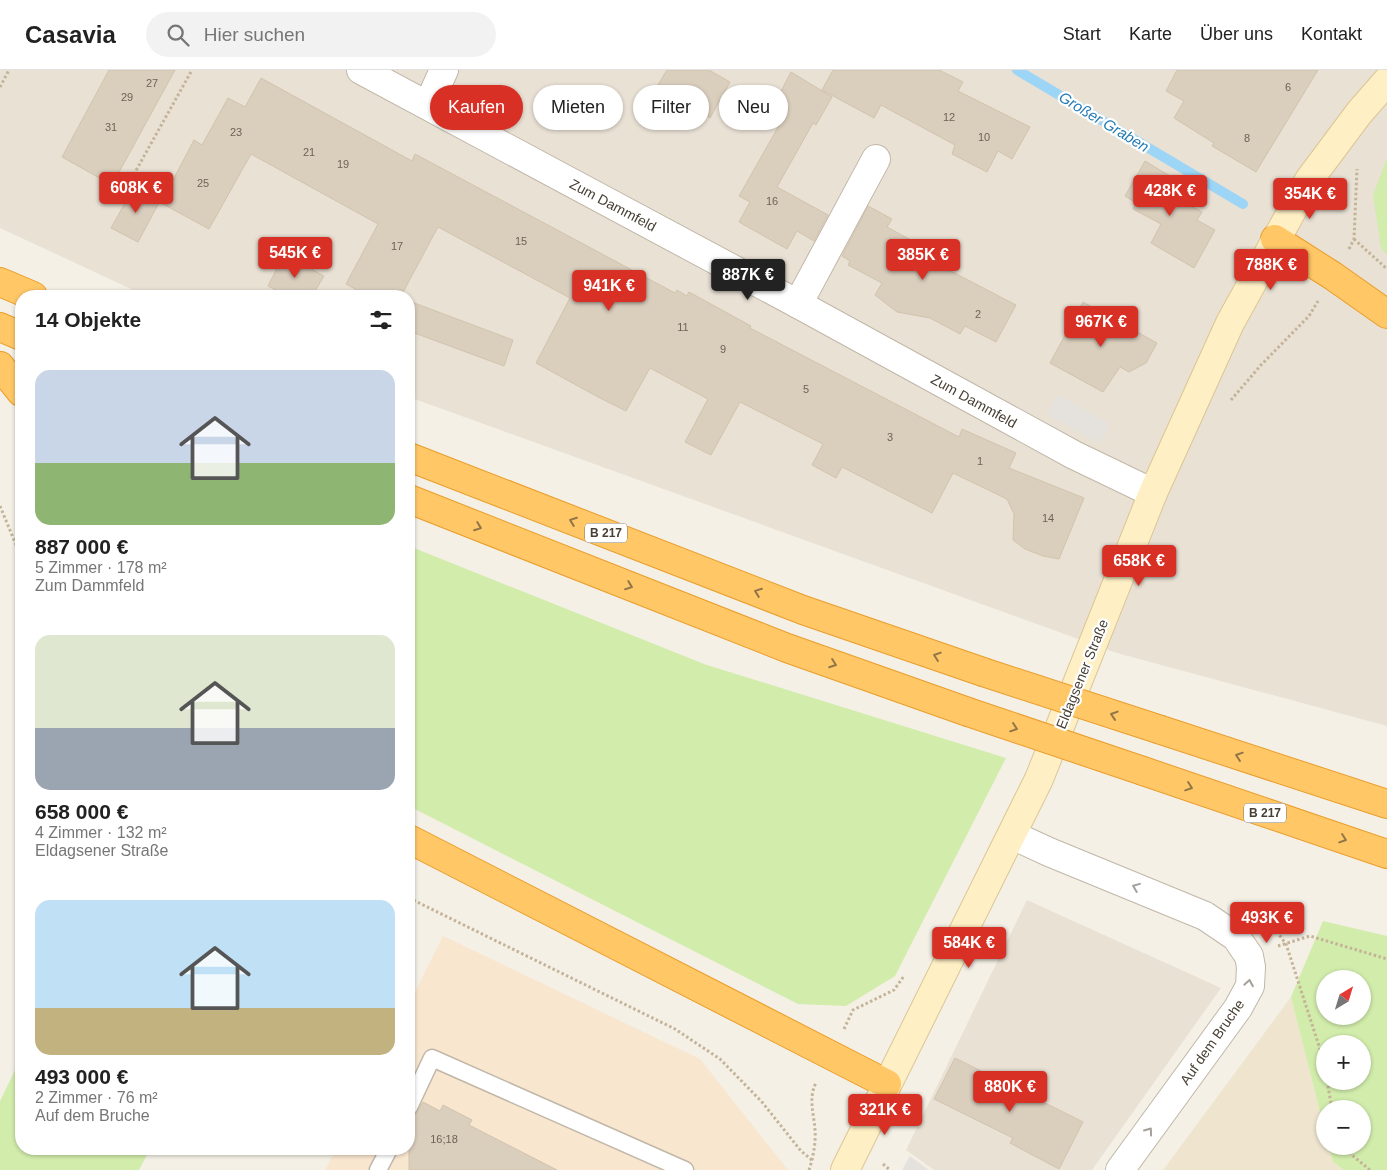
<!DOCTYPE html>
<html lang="de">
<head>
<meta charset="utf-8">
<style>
	body { margin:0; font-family:Arial,sans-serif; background:#f2f2f2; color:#222; height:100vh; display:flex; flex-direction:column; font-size:19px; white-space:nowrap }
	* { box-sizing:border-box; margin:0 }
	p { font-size:16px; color:#767676 }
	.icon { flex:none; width:28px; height:28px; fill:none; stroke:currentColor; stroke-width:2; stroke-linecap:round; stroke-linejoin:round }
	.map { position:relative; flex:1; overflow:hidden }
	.details { position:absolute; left:15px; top:220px; width:400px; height:865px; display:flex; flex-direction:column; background:#fff; border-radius:20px; box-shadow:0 1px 4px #0004 }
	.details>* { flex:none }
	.banner { position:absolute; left:430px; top:15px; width:475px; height:45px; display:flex; gap:10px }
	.needle { width:32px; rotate:38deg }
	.controls { position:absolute; left:1316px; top:900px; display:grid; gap:10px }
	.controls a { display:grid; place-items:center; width:55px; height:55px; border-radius:50%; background:#fff; box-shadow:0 1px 4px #0004; font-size:25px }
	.price { position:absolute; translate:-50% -42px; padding:0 11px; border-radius:5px; background:#d93025; color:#fff; font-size:16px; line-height:32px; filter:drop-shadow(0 1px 2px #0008) }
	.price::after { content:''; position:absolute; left:50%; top:30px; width:15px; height:11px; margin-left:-8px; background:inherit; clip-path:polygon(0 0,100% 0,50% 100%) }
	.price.on { background:#222; color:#fff }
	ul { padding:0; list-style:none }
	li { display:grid; align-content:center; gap:10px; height:265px; padding:0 20px }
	li span { display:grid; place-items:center; height:155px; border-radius:15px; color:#555 }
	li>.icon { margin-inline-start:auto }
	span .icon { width:90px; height:90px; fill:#fffc; stroke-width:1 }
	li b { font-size:21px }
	h2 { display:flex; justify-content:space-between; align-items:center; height:60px; padding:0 20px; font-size:21px }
	.pill { padding:0 18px; border-radius:22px; background:#fff; box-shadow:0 1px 4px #0004; font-size:18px; line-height:45px }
	.pill.on { background:#d93025; color:#fff }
	header { display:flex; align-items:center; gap:30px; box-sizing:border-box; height:70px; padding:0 25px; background:#fff; border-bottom:1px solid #e0e0e0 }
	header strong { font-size:24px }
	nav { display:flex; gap:28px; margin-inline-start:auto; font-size:18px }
	.search { width:350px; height:45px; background:#f2f2f2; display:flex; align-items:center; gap:12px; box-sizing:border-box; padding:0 18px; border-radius:28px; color:#767676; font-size:19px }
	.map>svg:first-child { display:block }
	.residential { fill:#e9e1d4 }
	.commercial { fill:#f8e6cf }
	.education { fill:#efe5cf }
	.green { fill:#d1ecab; fill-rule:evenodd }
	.parking { fill:#e5e2de }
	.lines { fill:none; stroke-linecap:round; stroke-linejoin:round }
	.stream { stroke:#9dd5f6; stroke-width:10 }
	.building { fill:#dacebd; stroke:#d2c3ad }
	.lane-casing { stroke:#c1b7a8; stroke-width:19 }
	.street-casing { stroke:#c1b7a8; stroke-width:30 }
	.secondary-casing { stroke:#dbc694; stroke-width:30 }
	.highway-casing { stroke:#ea9d2b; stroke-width:30 }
	.path { stroke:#c4b398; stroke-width:3; stroke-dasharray:2.5 2.5; stroke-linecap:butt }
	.lane { stroke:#fff; stroke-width:16 }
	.street { stroke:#fff; stroke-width:28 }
	.secondary { stroke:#ffefc5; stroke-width:28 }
	.highway { stroke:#ffc766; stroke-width:28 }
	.highway-bridge-casing { stroke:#ea9d2b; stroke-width:30; stroke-linecap:butt }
	.highway-bridge { stroke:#ffc766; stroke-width:28 }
	.oneway { stroke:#917649 }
	.oneway2 { stroke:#a4a09a }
	.labels { text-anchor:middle; stroke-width:4.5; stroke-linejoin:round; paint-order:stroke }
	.number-label { font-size:11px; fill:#6c6457 }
	.shield { fill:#fff; stroke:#7f7972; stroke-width:1 }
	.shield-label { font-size:12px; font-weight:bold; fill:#484035 }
	.street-label { font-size:14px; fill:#484035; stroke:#fff }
	.water-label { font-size:15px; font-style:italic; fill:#247bb4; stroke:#fff }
</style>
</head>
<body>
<header>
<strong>Casavia</strong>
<div class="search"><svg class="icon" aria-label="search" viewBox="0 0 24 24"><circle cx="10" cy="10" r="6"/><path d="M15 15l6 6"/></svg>Hier suchen</div>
<nav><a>Start</a><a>Karte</a><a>Über uns</a><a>Kontakt</a></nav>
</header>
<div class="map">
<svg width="1387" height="1100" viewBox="0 0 1387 1100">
	<rect width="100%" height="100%" fill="#f4f0e6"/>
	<g class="residential">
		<polygon points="0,0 1387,0 1387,656 1117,583 409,327 409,226 146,226 0,158"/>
		<polygon points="1027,830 1221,918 1092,1100 934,1100 906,1080"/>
	</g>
	<polygon class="commercial" points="443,866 700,989 788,1100 325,1100 336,1079 409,1079 409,934"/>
	<polygon class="education" points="1291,927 1325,1062 1325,1076 1329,1076 1333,1092 1344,1100 1163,1100"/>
	<g class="green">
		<polygon points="1387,88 1387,185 1381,178 1373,125"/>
		<polygon points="409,476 704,594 1006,688 895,906 846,936 798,934 409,736"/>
		<path d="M1323 851 1387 866V1100H1344L1333 1092 1329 1076H1362V1039H1325V1062L1291 927ZM1325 909H1362V946H1325ZM1325 974H1362V1011H1325Z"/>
		<polygon points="21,988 21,1079 150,1079 139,1100 0,1100 0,1031"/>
	</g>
	<g class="parking">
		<polygon points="1058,325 1110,354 1100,374 1047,344"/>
		<polygon points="910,1086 929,1100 902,1100"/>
	</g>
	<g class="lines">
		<polyline class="stream" points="1017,0 1243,134"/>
	</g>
	<g class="building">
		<polygon points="109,0 175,0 112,115 62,87"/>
		<polygon points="667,0 709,0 730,12 710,48 656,18"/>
		<polygon points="833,0 939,0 963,12 958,21 1030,57 1012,89 998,81 987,102 952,84 955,75 881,35 874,48 822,20"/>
		<polygon points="1177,0 1318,0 1256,102 1212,76 1214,73 1174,48 1184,31 1166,21"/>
		<polygon points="791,2 832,27 816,55 813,53 777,117 828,145 814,171 797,161 787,179 739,152 750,132 739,126 789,38 776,31"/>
		<polygon points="261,8 412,91 415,84 675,223 677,220 687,226 689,222 751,256 750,258 959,367 962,359 1016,383 1009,398 1084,428 1059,489 1043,486 1025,479 1013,470 1014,444 1007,429 953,403 932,443 842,397 836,408 812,395 823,374 740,332 711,385 685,372 708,329 650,298 626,341 600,328 536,293 570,228 438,157 401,226 368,226 346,214 378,154 251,84 209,159 161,133 194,70 202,75 228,28 245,37"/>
		<polygon points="1145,91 1170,106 1162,120 1202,142 1197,150 1215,160 1194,198 1151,173 1161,154 1133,139 1136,133 1125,126"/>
		<polygon points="135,115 161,129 138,172 111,158"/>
		<polygon points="868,136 892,149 887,157 920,175 916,183 1016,235 996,272 965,256 960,264 930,248 897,242 875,225 882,213 848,195 850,191 842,186"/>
		<polygon points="284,184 324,206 312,226 287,226 268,216"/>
		<polygon points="409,231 513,270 504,296 409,261"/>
		<polygon points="1083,232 1157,273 1146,293 1129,302 1120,297 1103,322 1050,293"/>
		<polygon points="955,988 1083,1052 1059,1099 1010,1073 1013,1068 934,1029"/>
		<polygon points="423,1032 440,1041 443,1035 472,1050 469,1055 557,1100 409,1100 409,1047 415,1045"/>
	</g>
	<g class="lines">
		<defs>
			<g id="lane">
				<polyline points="409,1037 432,988 685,1100"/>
				<polyline points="378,1100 389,1079"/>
			</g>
			<g id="street">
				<polyline points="361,0 798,234 1074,385 1153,423"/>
				<polyline points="428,35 444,0"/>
				<polyline points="798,234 876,89"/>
				<polyline points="1012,765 1049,782 1205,846 1236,867 1249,886 1251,897 1250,916 1238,938 1120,1100"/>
			</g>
			<polyline id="secondary" points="845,1100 1039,709 1153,423 1230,253 1309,110 1359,43 1387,11"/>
			<g id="highway">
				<polyline points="1275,169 1333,206 1387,244"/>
				<polyline points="0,212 33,226"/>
				<polyline points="0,257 21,266"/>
				<polyline points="0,296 21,322"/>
				<polyline points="409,387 803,540 983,602"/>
				<polyline points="409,429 787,578 968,642"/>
				<polyline points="1161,660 1387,734"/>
				<polyline points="1143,701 1387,784"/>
				<polyline points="409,769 887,1014"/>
			</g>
		</defs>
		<use href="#lane" class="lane-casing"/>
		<use href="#street" class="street-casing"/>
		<use href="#secondary" class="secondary-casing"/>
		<use href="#highway" class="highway-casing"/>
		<g class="path">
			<polyline points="0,17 9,0"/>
			<polyline points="124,122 192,0"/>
			<polyline points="1354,169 1387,199"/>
			<polyline points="1349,179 1354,169 1357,99"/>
			<polyline points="1231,330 1261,295 1309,246 1318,231"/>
			<polyline points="0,436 21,487"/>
			<polyline points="409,828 675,959 720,989 762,1032 801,1081 813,1091"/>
			<polyline points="1262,848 1272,855 1286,874 1321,982 1325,1002"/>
			<polyline points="1278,876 1310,866 1387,889"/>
			<polyline points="844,959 853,940 894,920 904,906"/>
			<polyline points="1327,1011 1332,1039"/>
			<polyline points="1341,1076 1370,1100"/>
			<polyline points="883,1094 890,1100"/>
			<path d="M809 1100C813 1088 816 1073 815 1060 814 1044 808 1028 816 1013"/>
		</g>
		<use href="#lane" class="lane"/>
		<use href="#street" class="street"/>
		<use href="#secondary" class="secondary"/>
		<use href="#highway" class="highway"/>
		<defs>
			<g id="highway-bridge">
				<polyline points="983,602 1161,660"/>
				<polyline points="968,642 1143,701"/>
			</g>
		</defs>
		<use href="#highway-bridge" class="highway-bridge-casing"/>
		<use href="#highway-bridge" class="highway-bridge"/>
	</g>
	<defs><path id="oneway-chevron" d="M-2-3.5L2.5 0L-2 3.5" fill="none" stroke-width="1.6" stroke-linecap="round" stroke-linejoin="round" transform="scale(1.25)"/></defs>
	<g class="oneway">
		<use href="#oneway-chevron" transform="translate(573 451) rotate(-159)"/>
		<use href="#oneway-chevron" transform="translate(478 457) rotate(21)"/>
		<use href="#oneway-chevron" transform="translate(629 516) rotate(21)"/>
		<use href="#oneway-chevron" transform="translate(758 522) rotate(-159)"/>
		<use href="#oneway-chevron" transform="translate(937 586) rotate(-161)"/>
		<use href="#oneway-chevron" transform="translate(833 594) rotate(20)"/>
		<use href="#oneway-chevron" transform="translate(1114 645) rotate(-162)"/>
		<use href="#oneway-chevron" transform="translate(1014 658) rotate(19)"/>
		<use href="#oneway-chevron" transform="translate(1239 686) rotate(-161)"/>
		<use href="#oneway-chevron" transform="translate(1189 717) rotate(19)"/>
		<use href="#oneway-chevron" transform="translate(1343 769) rotate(19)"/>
	</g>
	<g class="oneway2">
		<use href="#oneway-chevron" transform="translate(1136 817) rotate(-158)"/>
		<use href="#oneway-chevron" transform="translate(1249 913) rotate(-80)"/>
		<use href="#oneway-chevron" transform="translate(1149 1061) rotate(-54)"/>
	</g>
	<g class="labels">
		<g class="number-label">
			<text x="152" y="17">27</text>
			<text x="1288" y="21">6</text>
			<text x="127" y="31">29</text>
			<text x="949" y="51">12</text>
			<text x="111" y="61">31</text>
			<text x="236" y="66">23</text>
			<text x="984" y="71">10</text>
			<text x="1247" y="72">8</text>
			<text x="309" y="86">21</text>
			<text x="343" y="98">19</text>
			<text x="203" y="117">25</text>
			<text x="772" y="135">16</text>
			<text x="521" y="175">15</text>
			<text x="397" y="180">17</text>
			<text x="978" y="248">2</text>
			<text x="683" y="261">11</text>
			<text x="723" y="283">9</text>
			<text x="806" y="323">5</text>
			<text x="890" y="371">3</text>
			<text x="980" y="395">1</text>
			<text x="1048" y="452">14</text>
			<text x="444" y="1073">16;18</text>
		</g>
		<g class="shield">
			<rect x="585" y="453.5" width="42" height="19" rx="4"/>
			<rect x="1244" y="733.5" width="42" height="19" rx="4"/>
		</g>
		<g class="shield-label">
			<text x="606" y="467">B 217</text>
			<text x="1265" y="747">B 217</text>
		</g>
		<g class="street-label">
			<text transform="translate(613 135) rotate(28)" y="5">Zum Dammfeld</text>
			<text transform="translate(974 331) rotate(29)" y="5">Zum Dammfeld</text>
			<text transform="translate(1082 604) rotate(-68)" y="5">Eldagsener Straße</text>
			<text transform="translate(1212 972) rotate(-55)" y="5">Auf dem Bruche</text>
		</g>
		<g class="water-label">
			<text transform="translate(1104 52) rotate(31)" y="5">Großer Graben</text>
		</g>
	</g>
</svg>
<div class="controls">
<a><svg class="needle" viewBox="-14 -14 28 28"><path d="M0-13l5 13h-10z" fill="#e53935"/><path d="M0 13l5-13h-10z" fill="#767676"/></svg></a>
<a>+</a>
<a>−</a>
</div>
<b class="price" style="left:136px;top:144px">608K €</b>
<b class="price" style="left:1170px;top:147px">428K €</b>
<b class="price" style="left:1310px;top:150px">354K €</b>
<b class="price" style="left:295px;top:209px">545K €</b>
<b class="price" style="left:923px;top:211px">385K €</b>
<b class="price" style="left:1271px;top:221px">788K €</b>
<b class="price on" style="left:748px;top:231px">887K €</b>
<b class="price" style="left:609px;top:242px">941K €</b>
<b class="price" style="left:1101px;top:278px">967K €</b>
<b class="price" style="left:1139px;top:517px">658K €</b>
<b class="price" style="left:1267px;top:874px">493K €</b>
<b class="price" style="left:969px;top:899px">584K €</b>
<b class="price" style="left:1010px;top:1043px">880K €</b>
<b class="price" style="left:885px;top:1066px">321K €</b>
<div class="banner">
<a class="pill on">Kaufen</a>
<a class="pill">Mieten</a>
<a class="pill">Filter</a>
<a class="pill">Neu</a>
</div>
<section class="details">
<h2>14 Objekte<svg class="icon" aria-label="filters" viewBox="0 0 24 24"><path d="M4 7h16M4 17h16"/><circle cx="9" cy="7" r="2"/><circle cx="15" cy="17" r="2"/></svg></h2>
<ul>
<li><span style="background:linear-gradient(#c9d6e8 60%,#8fb573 0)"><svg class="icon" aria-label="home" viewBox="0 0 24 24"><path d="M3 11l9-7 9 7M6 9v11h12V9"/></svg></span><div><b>887 000 €</b><p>5 Zimmer · 178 m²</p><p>Zum Dammfeld</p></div></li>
<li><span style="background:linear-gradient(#dfe7d0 60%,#9aa5b1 0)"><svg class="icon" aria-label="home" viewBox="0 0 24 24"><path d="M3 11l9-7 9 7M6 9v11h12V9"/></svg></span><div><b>658 000 €</b><p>4 Zimmer · 132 m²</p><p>Eldagsener Straße</p></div></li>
<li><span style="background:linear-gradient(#bfe0f5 70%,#c2b280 0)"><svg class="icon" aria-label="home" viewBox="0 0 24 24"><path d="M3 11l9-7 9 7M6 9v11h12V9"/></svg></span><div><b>493 000 €</b><p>2 Zimmer · 76 m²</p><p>Auf dem Bruche</p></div></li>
</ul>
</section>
</div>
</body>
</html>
